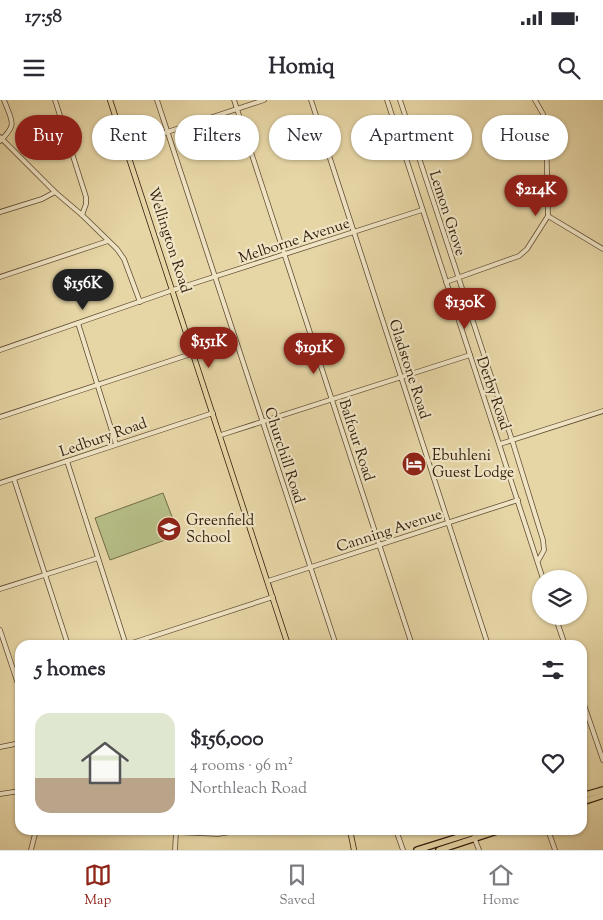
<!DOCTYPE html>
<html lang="en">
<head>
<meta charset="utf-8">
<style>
	body { margin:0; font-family:"Sorts Mill Goudy",serif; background:#f2f2f3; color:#2b2b33; height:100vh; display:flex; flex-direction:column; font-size:19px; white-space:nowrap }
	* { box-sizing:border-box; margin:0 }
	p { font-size:16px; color:#7c7c81 }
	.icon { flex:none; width:28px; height:28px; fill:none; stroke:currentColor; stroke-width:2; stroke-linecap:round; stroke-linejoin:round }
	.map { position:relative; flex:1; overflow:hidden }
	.details { position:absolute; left:15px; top:540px; width:572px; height:195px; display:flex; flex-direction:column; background:#fff; border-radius:15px; box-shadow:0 1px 4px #0004 }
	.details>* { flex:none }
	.top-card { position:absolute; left:15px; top:15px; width:574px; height:45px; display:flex; gap:10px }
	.fabs { position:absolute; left:532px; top:470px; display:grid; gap:10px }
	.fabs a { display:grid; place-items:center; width:55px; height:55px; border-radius:50%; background:#fff; box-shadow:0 1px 4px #0004; font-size:25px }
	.price { position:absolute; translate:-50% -42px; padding:0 11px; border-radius:18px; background:#8f2418; color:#fff; font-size:16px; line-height:32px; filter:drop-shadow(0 1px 2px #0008) }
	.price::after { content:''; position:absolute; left:50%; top:30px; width:15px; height:11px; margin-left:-8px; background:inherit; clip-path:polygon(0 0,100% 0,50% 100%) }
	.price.on { background:#222; color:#fff }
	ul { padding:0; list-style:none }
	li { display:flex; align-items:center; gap:15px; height:125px; padding:0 20px }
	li+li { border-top:1px solid #e1e1e2 }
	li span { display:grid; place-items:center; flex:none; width:140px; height:100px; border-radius:15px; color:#555 }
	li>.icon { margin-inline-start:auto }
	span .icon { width:60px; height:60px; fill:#fffc; stroke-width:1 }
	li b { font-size:21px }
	h2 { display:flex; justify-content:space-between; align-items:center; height:60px; padding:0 20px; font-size:21px }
	.pill { padding:0 18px; border-radius:22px; background:#fff; box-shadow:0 1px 4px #0004; font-size:18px; line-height:45px }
	.pill.on { background:#8f2418; color:#fff }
	.status { display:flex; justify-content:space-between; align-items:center; height:35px; padding:0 25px; background:#fff; direction:ltr }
	.status svg { height:14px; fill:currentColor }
	header { display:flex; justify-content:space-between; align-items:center; height:65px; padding:0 20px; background:#fff; font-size:22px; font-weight:700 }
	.tab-bar { display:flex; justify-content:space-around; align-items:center; height:70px; border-top:1px solid #e1e1e2; background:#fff; font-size:14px; color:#7c7c81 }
	.tab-bar a { display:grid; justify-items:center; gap:2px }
	.tab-bar .on { color:#8f2418 }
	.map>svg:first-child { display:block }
	.grass { fill:#b6bd86; stroke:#736c48 }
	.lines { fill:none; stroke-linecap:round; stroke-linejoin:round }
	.minor-casing { stroke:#5e4931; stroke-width:5.5 }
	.major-casing { stroke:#301a0a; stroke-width:6 }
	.highway-casing { stroke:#301a0a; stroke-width:8 }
	.minor { stroke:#efe4c4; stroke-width:4 }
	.major { stroke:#e6d5a5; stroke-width:4.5 }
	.highway { stroke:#e6d5a5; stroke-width:5.5 }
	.labels { text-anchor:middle; stroke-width:4.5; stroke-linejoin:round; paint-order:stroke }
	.street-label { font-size:15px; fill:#301a0a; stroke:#efe4c4 }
	.poi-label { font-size:15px; fill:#301a0a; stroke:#efe4c4; text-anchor:start }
</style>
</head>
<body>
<div class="status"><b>17:58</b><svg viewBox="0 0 49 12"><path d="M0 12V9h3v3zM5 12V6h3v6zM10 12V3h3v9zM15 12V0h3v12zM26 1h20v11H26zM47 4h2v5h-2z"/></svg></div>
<header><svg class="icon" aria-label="menu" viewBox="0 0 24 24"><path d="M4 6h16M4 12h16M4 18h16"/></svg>Homiq<svg class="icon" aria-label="search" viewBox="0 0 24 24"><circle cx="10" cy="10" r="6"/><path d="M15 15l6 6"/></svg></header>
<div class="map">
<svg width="603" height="750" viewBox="0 0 603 750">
	<rect width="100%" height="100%" fill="#e6d5a5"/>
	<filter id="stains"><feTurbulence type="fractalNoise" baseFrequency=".004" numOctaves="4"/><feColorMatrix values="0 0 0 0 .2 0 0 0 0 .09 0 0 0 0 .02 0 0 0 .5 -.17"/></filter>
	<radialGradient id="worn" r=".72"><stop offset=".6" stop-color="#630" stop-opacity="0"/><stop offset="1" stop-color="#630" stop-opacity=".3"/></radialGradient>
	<polygon class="grass" points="163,393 179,435 110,460 95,418"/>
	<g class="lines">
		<defs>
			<g id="minor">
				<polyline points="55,0 86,97 86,104 82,115"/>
				<polyline points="157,0 336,545"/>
				<polyline points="234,0 412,545"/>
				<polyline points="311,0 488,545"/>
				<polyline points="387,0 543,479"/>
				<polyline points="400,0 512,340 543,440 544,450 538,461"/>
				<polyline points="0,37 55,92 82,115 117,149 124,159 140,202"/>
				<path d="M0 41C18 24 12 22 4 0"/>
				<polyline points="125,46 264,0"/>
				<polyline points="0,112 42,99 55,92"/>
				<polyline points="548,116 603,149"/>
				<polyline points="0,177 108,141"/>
				<polyline points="446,182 519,156 527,149 548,116 546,28 543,14 535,0"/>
				<polyline points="78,223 116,344"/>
				<polyline points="0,250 173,190 422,110"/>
				<polyline points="0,317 194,253"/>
				<polyline points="221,335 470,255"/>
				<polyline points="500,344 603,311"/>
				<polyline points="67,361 126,545"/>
				<polyline points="14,379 68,545"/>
				<polyline points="0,383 213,313"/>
				<polyline points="268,481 518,400"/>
				<polyline points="0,489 98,458"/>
				<polyline points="555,516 565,545"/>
				<polyline points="0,530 20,590"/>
				<polyline points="126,545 273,497"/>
				<polyline points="582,599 603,660"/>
				<polyline points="0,647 20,643"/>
				<polyline points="0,694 20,691"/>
				<polyline points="396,730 403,750"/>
				<polyline points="548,730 555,750"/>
				<polyline points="176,732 218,734 242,730"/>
				<polyline points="474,737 479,750"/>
				<polyline points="31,750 36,730"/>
				<polyline points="175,750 176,732"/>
			</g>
			<g id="major">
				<polyline points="110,0 288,545"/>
				<polyline points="350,730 354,750"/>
			</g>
			<g id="highway">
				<polyline points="582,696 603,690"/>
				<polyline points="582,702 603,695"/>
				<polyline points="417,750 481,730"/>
				<polyline points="439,750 500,730"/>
			</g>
		</defs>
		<use href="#minor" class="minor-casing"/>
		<use href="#major" class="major-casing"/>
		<use href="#highway" class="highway-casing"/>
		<use href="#minor" class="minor"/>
		<use href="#major" class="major"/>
		<use href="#highway" class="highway"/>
	</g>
	<defs>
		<symbol id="hotel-disc" viewBox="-11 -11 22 22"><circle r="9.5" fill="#8f2418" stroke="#efe4c4"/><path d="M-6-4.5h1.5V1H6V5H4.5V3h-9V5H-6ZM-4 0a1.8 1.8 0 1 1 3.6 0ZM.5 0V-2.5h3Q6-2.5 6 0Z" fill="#fff"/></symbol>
		<symbol id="school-disc" viewBox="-11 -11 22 22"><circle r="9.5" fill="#8f2418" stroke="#efe4c4"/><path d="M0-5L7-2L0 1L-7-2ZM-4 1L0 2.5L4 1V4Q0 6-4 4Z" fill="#fff"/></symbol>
	</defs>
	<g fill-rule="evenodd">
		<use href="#hotel-disc" x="400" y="350" width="28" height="28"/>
		<use href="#school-disc" x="155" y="415" width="28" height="28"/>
	</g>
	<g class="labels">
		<g class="street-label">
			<text transform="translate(448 113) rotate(72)" y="5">Lemon Grove</text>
			<text transform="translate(170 140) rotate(72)" y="5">Wellington Road</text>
			<text transform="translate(294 140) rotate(-18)" y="5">Melborne Avenue</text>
			<text transform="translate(410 269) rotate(72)" y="5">Gladstone Road</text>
			<text transform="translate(494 293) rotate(71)" y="5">Derby Road</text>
			<text transform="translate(103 337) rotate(-19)" y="5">Ledbury Road</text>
			<text transform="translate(357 340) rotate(72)" y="5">Balfour Road</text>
			<text transform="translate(285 355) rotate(72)" y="5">Churchill Road</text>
			<text transform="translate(389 430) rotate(-18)" y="5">Canning Avenue</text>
		</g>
		<g class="poi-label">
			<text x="432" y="360">Ebuhleni<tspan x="432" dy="17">Guest Lodge</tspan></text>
			<text x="186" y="425">Greenfield<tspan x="186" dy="17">School</tspan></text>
		</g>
	</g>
	<rect width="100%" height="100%" filter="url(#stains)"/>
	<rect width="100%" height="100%" fill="url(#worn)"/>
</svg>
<div class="fabs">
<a><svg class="icon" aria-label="layers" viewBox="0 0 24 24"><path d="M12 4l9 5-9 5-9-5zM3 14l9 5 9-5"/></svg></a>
</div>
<b class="price" style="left:536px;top:117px">$214K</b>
<b class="price on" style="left:83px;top:211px">$156K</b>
<b class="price" style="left:465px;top:230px">$130K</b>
<b class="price" style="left:209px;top:269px">$151K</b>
<b class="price" style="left:314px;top:275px">$191K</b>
<div class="top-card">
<a class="pill on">Buy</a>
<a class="pill">Rent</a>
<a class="pill">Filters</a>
<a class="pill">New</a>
<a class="pill">Apartment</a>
<a class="pill">House</a>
</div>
<section class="details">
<h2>5 homes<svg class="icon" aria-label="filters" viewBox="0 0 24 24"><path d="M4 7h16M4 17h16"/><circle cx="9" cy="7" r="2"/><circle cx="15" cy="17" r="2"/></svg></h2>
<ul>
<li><span style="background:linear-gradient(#dfe7d0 65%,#b9a48a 0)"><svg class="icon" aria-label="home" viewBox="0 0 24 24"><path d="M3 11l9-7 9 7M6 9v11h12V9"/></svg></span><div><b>$156,000</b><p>4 rooms · 96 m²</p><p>Northleach Road</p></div><svg class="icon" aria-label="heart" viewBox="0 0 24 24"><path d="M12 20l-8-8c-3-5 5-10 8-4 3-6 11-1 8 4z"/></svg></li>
</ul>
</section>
</div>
<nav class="tab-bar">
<a class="on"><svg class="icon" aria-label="map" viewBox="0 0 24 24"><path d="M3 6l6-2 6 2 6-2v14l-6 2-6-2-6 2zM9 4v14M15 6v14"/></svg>Map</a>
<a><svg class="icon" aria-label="saved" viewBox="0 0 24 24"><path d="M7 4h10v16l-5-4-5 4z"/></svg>Saved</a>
<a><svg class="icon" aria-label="home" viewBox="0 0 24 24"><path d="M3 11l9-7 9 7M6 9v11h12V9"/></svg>Home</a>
</nav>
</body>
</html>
